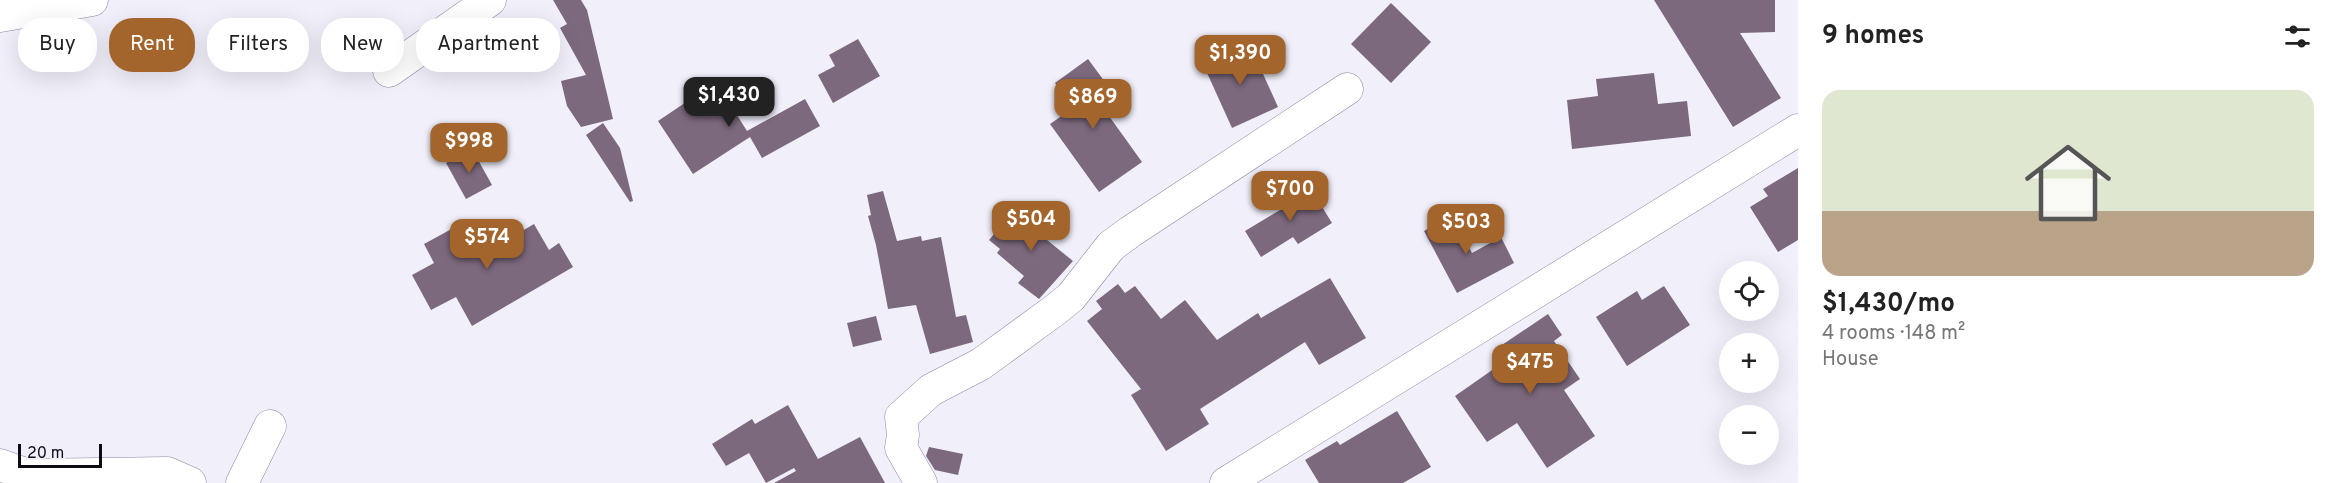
<!DOCTYPE html>
<html lang="en">
<head>
<meta charset="utf-8">
<style>
	body { margin:0; font-family:Overpass,sans-serif; background:#f6f6f6; color:#222; height:100vh; display:flex; flex-direction:column; font-size:22px; white-space:nowrap }
	* { box-sizing:border-box; margin:0 }
	p { font-size:20px; color:#767676 }
	.icon { flex:none; width:33px; height:33px; fill:none; stroke:currentColor; stroke-width:2; stroke-linecap:round; stroke-linejoin:round }
	.map { position:relative; flex:1; overflow:hidden }
	.panel { display:flex; flex-direction:column; background:#fff; width:540px }
	.panel>* { flex:none }
	.banner { position:absolute; left:18px; top:18px; width:570px; height:54px; display:flex; gap:12px }
	.controls { position:absolute; left:1719px; top:261px; display:grid; gap:12px }
	.controls a { display:grid; place-items:center; width:60px; height:60px; border-radius:50%; background:#fff; box-shadow:0 6px 24px #0002; font-size:30px }
	.scale { position:absolute; left:18px; bottom:15px; width:84px; box-sizing:border-box; padding-left:6px; border:3px solid #0d0b14; border-top:0; font-size:16px; line-height:21px; white-space:nowrap; color:#0d0b14; -webkit-text-stroke:4px #f0effa; paint-order:stroke }
	.price { position:absolute; translate:-50% -51px; padding:0 14px; border-radius:12px; background:#a4652c; color:#fff; font-size:20px; line-height:39px; filter:drop-shadow(0 2px 3px #0008) }
	.price::after { content:''; position:absolute; left:50%; top:36px; width:18px; height:14px; margin-left:-9px; background:inherit; clip-path:polygon(0 0,100% 0,50% 100%) }
	.price.active { background:#222; color:#fff }
	ul { padding:0; list-style:none }
	li { display:grid; align-content:center; gap:12px; height:318px; padding:0 24px }
	li+li { border-top:2px solid #e0e0e0 }
	li span { display:grid; place-items:center; height:186px; border-radius:18px; color:#555 }
	li>.icon { margin-inline-start:auto }
	span .icon { width:108px; height:108px; fill:#fffc; stroke-width:1 }
	li b { font-size:26px }
	h2 { display:flex; justify-content:space-between; align-items:center; height:72px; padding:0 24px; font-size:26px }
	.pill { padding:0 21px; border-radius:24px; background:#fff; box-shadow:0 6px 24px #0002; font-size:21px; line-height:54px }
	.pill.active { background:#a4652c; color:#fff }
	main { display:flex; flex:1; min-height:0 }
	.map>svg:first-child { display:block }
	.building { fill:#7d697e }
	.lines { fill:none; stroke-linecap:round; stroke-linejoin:round }
	.street-casing { stroke:#8a87a1; stroke-width:33 }
	.street { stroke:#fff; stroke-width:32 }
</style>
</head>
<body>
<main>
<div class="map">
<svg width="1798" height="483" viewBox="0 0 1798 483">
	<rect width="100%" height="100%" fill="#f0effa"/>
	<g class="building">
		<polygon points="553,0 581,0 587,10 613,119 581,127 567,106 561,81 586,75 560,28 567,24"/>
		<polygon points="1654,0 1775,0 1775,32 1740,33 1781,98 1733,127"/>
		<polygon points="1391,3 1431,42 1391,83 1351,44"/>
		<polygon points="858,39 880,76 833,103 818,75 835,66 829,55"/>
		<polygon points="1249,43 1278,107 1232,128 1203,64"/>
		<polygon points="1088,59 1105,82 1091,91 1142,162 1099,192 1050,124 1073,108 1055,83"/>
		<polygon points="1654,73 1658,104 1687,101 1691,136 1572,149 1567,100 1598,96 1596,79"/>
		<polygon points="716,82 747,131 805,99 820,126 762,158 750,137 693,174 658,121"/>
		<polygon points="603,123 620,148 633,201 630,202 586,135"/>
		<polygon points="472,149 492,185 466,199 446,163"/>
		<polygon points="1798,168 1798,240 1778,252 1750,207 1768,196 1763,189"/>
		<polygon points="1308,184 1332,223 1298,244 1293,237 1261,257 1245,231 1285,207 1281,201"/>
		<polygon points="883,191 897,241 921,236 922,241 941,237 956,317 966,315 973,342 930,354 916,305 888,309 876,245 868,216 871,215 867,195"/>
		<polygon points="1032,211 1055,230 1047,240 1073,261 1039,299 1018,283 1024,276 997,253 1000,249 989,240 1012,213 1023,222"/>
		<polygon points="1452,216 1472,253 1501,237 1514,263 1457,293 1424,231"/>
		<polygon points="468,220 486,252 534,224 549,250 559,243 573,267 472,326 456,297 431,310 412,275 434,263 424,244"/>
		<polygon points="1330,278 1366,338 1319,365 1305,342 1200,409 1209,424 1166,451 1131,395 1141,389 1087,321 1102,309 1096,301 1118,284 1125,293 1135,286 1161,319 1185,300 1217,340 1258,313 1261,318"/>
		<polygon points="1664,286 1690,325 1627,366 1596,317 1637,291 1642,300"/>
		<polygon points="1548,314 1562,335 1554,341 1580,379 1564,390 1595,436 1547,468 1517,423 1487,442 1455,396 1508,359 1499,347"/>
		<polygon points="876,316 882,340 853,347 847,323"/>
		<polygon points="788,405 818,459 860,437 885,483 774,483 796,471 794,468 766,483 749,453 726,466 712,444 752,419 755,424"/>
		<polygon points="1397,411 1431,467 1403,483 1319,483 1305,460 1337,441 1340,445"/>
		<polygon points="929,447 963,454 958,475 935,470 926,456"/>
	</g>
	<g class="lines">
		<defs>
			<g id="street">
				<polyline points="0,16 92,0"/>
				<polyline points="389,71 490,0"/>
				<polyline points="0,465 28,475 167,473 190,483"/>
				<polyline points="242,483 270,426"/>
				<polyline points="921,483 901,448 903,435 901,417 931,390 981,364 1055,310 1071,297 1111,246 1130,232 1347,89"/>
				<polyline points="1226,483 1798,130"/>
			</g>
		</defs>
		<use href="#street" class="street-casing"/>
		<use href="#street" class="street"/>
	</g>
</svg>
<div class="controls">
<a><svg class="icon" aria-label="locate" viewBox="0 0 24 24"><circle cx="12" cy="12" r="6"/><path d="M12 2v4M12 18v4M2 12h4M18 12h4"/></svg></a>
<a>+</a>
<a>−</a>
</div>
<div class="scale">20 m</div>
<b class="price" style="left:1240px;top:86px">$1,390</b>
<b class="price active" style="left:729px;top:128px">$1,430</b>
<b class="price" style="left:1093px;top:130px">$869</b>
<b class="price" style="left:469px;top:174px">$998</b>
<b class="price" style="left:1290px;top:222px">$700</b>
<b class="price" style="left:1031px;top:252px">$504</b>
<b class="price" style="left:1466px;top:255px">$503</b>
<b class="price" style="left:487px;top:270px">$574</b>
<b class="price" style="left:1530px;top:395px">$475</b>
<div class="banner">
<a class="pill">Buy</a>
<a class="pill active">Rent</a>
<a class="pill">Filters</a>
<a class="pill">New</a>
<a class="pill">Apartment</a>
</div>
</div>
<section class="panel">
<h2>9 homes<svg class="icon" aria-label="filters" viewBox="0 0 24 24"><path d="M4 7h16M4 17h16"/><circle cx="9" cy="7" r="2"/><circle cx="15" cy="17" r="2"/></svg></h2>
<ul>
<li><span style="background:linear-gradient(#dfe7d0 65%,#b9a48a 0)"><svg class="icon" aria-label="home" viewBox="0 0 24 24"><path d="M3 11l9-7 9 7M6 9v11h12V9"/></svg></span><div><b>$1,430/mo</b><p>4 rooms · 148 m²</p><p>House</p></div></li>
</ul>
</section>
</main>
</body>
</html>
